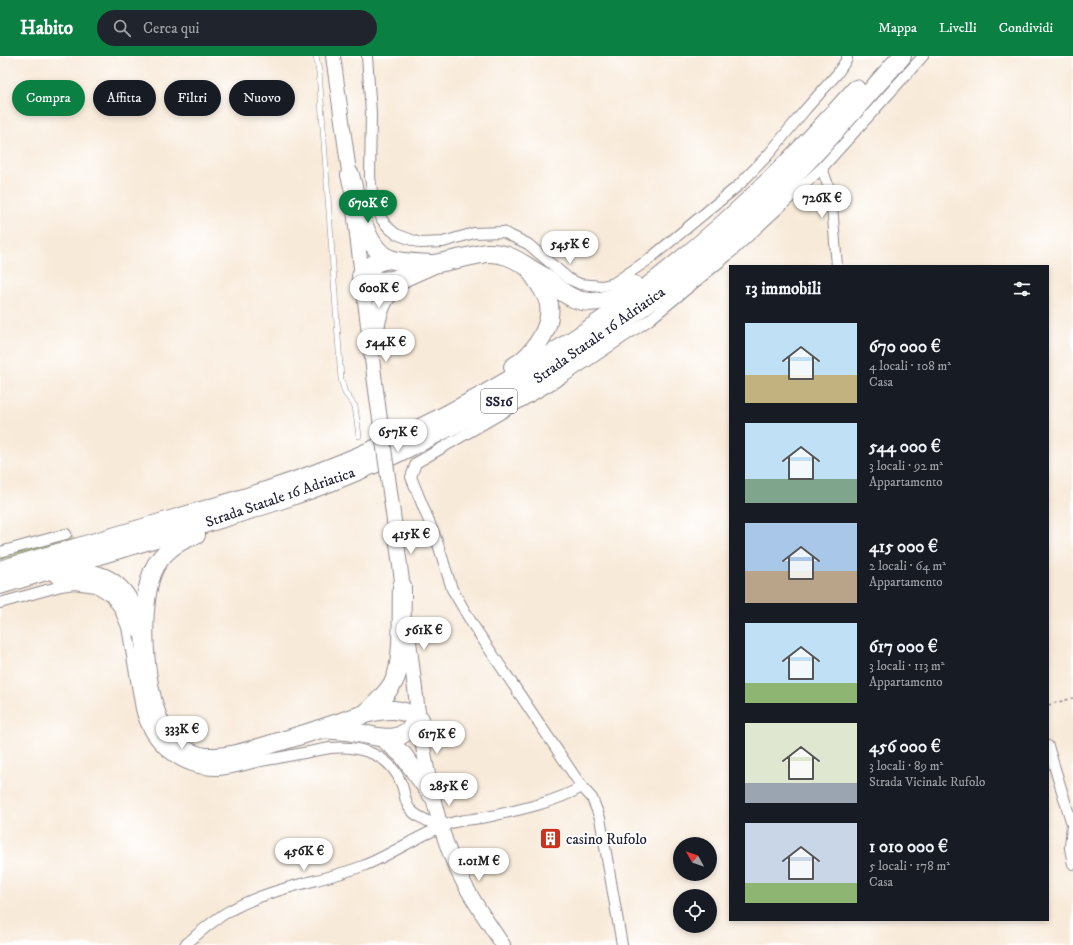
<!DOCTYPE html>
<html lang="it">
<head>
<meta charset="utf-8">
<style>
	body { margin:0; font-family:"IM FELL DW Pica",serif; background:#20242c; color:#f1f3f6; height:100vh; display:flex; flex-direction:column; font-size:15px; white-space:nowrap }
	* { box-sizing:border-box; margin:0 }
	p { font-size:13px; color:#9ea1a6 }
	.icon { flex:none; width:22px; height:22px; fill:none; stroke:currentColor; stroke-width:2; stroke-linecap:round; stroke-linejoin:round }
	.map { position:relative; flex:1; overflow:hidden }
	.sheet { position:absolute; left:729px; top:209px; width:320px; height:656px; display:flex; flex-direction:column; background:#171b24; border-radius:0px; box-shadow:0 2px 6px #0003 }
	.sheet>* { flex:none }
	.banner { position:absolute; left:12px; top:24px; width:380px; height:36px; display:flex; gap:8px }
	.needle { width:26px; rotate:310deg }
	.controls { position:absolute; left:673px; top:781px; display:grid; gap:8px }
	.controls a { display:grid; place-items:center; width:44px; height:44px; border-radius:50%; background:#171b24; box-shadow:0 2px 6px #0003; font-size:20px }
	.price { position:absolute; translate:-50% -34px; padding:0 9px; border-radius:14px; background:#fff; color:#222; font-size:13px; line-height:26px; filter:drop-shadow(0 1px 2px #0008) }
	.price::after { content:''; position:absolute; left:50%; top:24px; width:12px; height:9px; margin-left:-6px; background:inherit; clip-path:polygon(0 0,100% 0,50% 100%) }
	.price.current { background:#0b8043; color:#fff }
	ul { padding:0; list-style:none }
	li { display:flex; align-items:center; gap:12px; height:100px; padding:0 16px }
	li span { display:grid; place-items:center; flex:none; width:112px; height:80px; border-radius:0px; color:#555 }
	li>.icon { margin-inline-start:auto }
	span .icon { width:48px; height:48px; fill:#fffc; stroke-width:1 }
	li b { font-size:17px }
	h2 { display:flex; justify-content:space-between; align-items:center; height:48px; padding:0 16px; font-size:17px }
	.tag { padding:0 14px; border-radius:18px; background:#171b24; box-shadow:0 2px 6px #0003; font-size:14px; line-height:36px }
	.tag.current { background:#0b8043; color:#fff }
	header { display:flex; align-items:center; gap:24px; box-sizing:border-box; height:56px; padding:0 20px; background:#0b8043; color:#fff }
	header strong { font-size:19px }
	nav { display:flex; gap:22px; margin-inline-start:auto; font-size:14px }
	.search { width:280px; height:36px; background:#20242c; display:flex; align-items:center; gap:10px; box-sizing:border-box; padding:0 14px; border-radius:22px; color:#9ea1a6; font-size:15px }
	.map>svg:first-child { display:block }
	.green { fill:#acc66c; stroke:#677454 }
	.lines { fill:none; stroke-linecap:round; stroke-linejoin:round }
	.lane-casing { stroke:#8d868a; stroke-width:6 }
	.street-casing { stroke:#8d868a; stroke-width:12 }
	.secondary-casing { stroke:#8d868a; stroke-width:16 }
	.highway-casing { stroke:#8d868a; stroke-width:20 }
	.path { stroke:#8d868a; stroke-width:1.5; stroke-dasharray:3 3; stroke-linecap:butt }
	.lane { stroke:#fff; stroke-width:5 }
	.street { stroke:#fff; stroke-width:10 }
	.secondary { stroke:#fff; stroke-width:14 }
	.highway { stroke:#fff; stroke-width:18 }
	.secondary-bridge-casing { stroke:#8d868a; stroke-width:16; stroke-linecap:butt }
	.secondary-bridge { stroke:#fff; stroke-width:14 }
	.labels { text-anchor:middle; stroke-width:4; stroke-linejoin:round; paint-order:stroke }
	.shield { fill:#fff; stroke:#646476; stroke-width:1 }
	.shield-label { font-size:14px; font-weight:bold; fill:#22223b }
	.street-label { font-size:15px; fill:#22223b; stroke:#fff }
	.poi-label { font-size:15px; fill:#22223b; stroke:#fff; text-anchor:start }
</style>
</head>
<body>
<header>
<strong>Habito</strong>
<div class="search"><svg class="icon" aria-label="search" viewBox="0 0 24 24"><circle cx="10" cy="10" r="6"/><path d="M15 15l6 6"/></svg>Cerca qui</div>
<nav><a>Mappa</a><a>Livelli</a><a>Condividi</a></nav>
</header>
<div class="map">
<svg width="1073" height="889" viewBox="0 0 1073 889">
	<rect width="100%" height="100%" fill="#fff"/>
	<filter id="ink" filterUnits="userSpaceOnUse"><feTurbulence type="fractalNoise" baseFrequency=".025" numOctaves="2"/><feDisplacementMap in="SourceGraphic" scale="8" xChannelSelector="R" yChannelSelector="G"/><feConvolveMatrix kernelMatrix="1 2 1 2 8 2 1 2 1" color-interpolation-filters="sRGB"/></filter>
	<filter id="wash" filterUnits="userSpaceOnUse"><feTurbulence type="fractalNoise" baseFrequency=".012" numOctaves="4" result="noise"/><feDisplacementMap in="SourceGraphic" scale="16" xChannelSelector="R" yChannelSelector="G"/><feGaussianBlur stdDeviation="0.9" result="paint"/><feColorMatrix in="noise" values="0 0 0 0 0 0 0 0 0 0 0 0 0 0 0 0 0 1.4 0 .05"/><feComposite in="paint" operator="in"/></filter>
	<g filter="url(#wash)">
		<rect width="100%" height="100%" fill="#f8ead9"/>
		<polygon class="green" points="71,478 74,483 0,505 0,499"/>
	</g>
	<g filter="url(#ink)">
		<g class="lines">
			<defs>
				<polyline id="lane" points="316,0 319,16 341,323 345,337 355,350 359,380"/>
				<g id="street">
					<polyline points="367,0 371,57 370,121 372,135 382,164 390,173 396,178 420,187 443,186 474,177 503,176 528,188 569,223 580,228 602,230 614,227 648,204 739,129 768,99 805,54 837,18 847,3 847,0"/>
					<polyline points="822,112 831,138 837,210"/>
					<polyline points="0,496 66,478"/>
					<path d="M0 547 61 530 74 528 96 531 110 540 119 552 127 571 141 653C150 689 181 715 219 714 233 713 247 708 261 705 284 701 307 696 330 692 359 689 390 698 401 727 405 735 404 746 410 753 417 762 431 766 441 771"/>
					<polyline points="1048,690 1072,768 1070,792 1073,808"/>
					<path d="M185 889C200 876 214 863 231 854 272 831 320 826 363 810 393 798 420 778 451 767 462 764 475 763 487 761 519 754 553 747 582 731"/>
					<polyline points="622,889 600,762 592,742 582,731 473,569 452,533 437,485 411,421 416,407 564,321 649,264 727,200 822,112 923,0"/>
				</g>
				<g id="secondary">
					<polyline points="333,0 351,130"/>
					<polyline points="354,154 375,327"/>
					<polyline points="395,472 404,540"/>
					<path d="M407 570C418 650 423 731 453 805 465 833 486 864 503 889"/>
				</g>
				<g id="highway">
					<path d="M350 119C357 144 364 193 390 203 403 207 417 207 431 208"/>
					<path d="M390 203C375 205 371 209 361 220L379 225 392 224 407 220 434 208 486 197C503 196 514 202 528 211 535 216 542 219 549 224 556 230 562 237 571 241 592 252 616 242 634 229"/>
					<path d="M371 290C378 259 378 242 405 221"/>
					<path d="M513 311C534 299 555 269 548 244 544 234 538 226 532 217"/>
					<path d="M196 479C180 484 165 494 156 509 136 543 143 645 166 677 173 689 193 700 206 701 230 702 252 694 275 687 295 681 315 675 335 668 353 662 372 654 391 654 401 653 410 658 420 663 397 691 384 681 353 676 342 674 330 674 319 673"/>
					<path d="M0 514C58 497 116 480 174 463 236 445 299 426 359 400 512 335 655 238 773 121 802 93 829 63 856 33"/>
					<path d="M58 519C104 510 129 530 140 573"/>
					<path d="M0 529C63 510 127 491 190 472 250 454 310 436 367 411 389 402 409 391 430 381 467 362 504 344 539 322 614 275 686 220 752 160 806 111 853 55 902 0"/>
					<path d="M366 657C376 648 387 638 394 625 404 607 401 553 402 530"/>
					<polyline points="383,682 403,699 432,739"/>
				</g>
			</defs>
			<use href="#lane" class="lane-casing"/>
			<use href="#street" class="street-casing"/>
			<use href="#secondary" class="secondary-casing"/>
			<use href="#highway" class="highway-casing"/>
			<polyline class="path" points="1048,649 1073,642"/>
			<use href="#lane" class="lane"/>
			<use href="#street" class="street"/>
			<use href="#secondary" class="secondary"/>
			<use href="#highway" class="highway"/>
			<defs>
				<polyline id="secondary-bridge" points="375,327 395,472"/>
			</defs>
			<use href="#secondary-bridge" class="secondary-bridge-casing"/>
			<use href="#secondary-bridge" class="secondary-bridge"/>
		</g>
	</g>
	<defs>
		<symbol id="building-square" viewBox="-11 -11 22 22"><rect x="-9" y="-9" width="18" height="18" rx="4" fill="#c8321e" stroke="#fff"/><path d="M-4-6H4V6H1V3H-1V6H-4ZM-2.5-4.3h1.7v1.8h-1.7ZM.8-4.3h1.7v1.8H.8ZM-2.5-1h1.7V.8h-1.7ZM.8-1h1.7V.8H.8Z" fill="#fff"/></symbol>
	</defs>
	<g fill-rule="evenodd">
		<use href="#building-square" x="538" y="770" width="25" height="25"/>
	</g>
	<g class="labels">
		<rect class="shield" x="481" y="333" width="36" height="24" rx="3"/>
		<g class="shield-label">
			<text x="499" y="350">SS16</text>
		</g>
		<g class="street-label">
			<text transform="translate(599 279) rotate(-35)" y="5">Strada Statale 16 Adriatica</text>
			<text transform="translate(280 441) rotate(-19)" y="5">Strada Statale 16 Adriatica</text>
		</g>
		<g class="poi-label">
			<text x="566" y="788">casino Rufolo</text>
		</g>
	</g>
</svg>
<div class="controls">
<a><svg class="needle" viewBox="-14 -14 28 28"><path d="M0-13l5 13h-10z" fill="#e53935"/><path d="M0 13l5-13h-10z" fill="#9ea1a6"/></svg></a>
<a><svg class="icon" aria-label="locate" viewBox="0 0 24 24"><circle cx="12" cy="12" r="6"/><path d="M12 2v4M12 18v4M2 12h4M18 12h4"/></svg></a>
</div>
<b class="price" style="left:822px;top:163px">726K €</b>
<b class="price current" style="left:368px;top:168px">670K €</b>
<b class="price" style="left:570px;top:209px">545K €</b>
<b class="price" style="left:379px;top:253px">600K €</b>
<b class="price" style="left:386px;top:307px">544K €</b>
<b class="price" style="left:398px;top:397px">657K €</b>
<b class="price" style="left:411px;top:499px">415K €</b>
<b class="price" style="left:424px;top:595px">561K €</b>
<b class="price" style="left:182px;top:694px">333K €</b>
<b class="price" style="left:437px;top:699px">617K €</b>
<b class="price" style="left:449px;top:751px">285K €</b>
<b class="price" style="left:304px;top:816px">456K €</b>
<b class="price" style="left:479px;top:826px">1.01M €</b>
<div class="banner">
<a class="tag current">Compra</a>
<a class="tag">Affitta</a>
<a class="tag">Filtri</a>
<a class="tag">Nuovo</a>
</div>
<section class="sheet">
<h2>13 immobili<svg class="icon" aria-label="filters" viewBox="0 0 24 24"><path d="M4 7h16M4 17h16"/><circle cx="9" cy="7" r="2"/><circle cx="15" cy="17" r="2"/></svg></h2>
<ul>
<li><span style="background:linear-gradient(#bfe0f5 65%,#c2b280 0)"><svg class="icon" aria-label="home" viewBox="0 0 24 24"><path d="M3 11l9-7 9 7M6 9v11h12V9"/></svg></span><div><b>670 000 €</b><p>4 locali · 108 m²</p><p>Casa</p></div></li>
<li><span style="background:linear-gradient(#bfe0f5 70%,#7fa58c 0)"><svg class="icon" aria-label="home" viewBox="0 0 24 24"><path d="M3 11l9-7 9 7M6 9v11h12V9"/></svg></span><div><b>544 000 €</b><p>3 locali · 92 m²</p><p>Appartamento</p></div></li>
<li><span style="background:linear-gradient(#a9c7e8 60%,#b9a48a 0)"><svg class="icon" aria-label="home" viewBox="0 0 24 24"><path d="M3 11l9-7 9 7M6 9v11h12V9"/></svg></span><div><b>415 000 €</b><p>2 locali · 64 m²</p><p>Appartamento</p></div></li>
<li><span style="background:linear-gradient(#bfe0f5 75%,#8fb573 0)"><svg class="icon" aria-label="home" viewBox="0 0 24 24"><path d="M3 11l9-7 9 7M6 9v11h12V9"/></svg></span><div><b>617 000 €</b><p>3 locali · 113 m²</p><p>Appartamento</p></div></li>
<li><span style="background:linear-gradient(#dfe7d0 75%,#9aa5b1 0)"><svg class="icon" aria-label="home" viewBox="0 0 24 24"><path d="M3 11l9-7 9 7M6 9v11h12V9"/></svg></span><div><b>456 000 €</b><p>3 locali · 89 m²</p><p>Strada Vicinale Rufolo</p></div></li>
<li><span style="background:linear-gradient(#c9d6e8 75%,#8fb573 0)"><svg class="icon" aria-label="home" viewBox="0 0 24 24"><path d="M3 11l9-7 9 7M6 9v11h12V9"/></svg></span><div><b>1 010 000 €</b><p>5 locali · 178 m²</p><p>Casa</p></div></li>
</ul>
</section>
</div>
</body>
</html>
